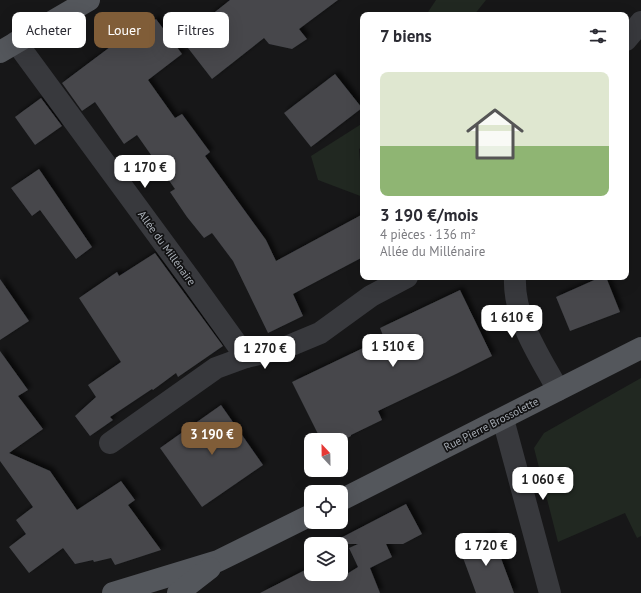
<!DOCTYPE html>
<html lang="fr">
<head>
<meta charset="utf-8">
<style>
	body { margin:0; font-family:"PT Sans",sans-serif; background:#f2f2f3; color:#2b2b33; height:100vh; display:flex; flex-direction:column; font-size:15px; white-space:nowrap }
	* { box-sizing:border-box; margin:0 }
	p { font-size:13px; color:#7c7c81 }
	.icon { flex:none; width:22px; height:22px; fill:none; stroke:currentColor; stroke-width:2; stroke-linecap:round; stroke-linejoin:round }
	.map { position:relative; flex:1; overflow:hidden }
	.drawer { position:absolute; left:360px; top:12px; width:269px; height:268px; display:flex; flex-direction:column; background:#fff; border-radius:8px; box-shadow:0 4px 16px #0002 }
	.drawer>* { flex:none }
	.banner { position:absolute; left:12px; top:12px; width:288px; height:36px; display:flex; gap:8px }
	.needle { width:26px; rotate:338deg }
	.tools { position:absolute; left:304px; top:433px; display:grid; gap:8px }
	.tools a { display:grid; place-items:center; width:44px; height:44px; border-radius:8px; background:#fff; box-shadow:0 4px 16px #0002; font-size:20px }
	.price { position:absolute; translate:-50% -34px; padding:0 9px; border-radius:8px; background:#fff; color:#222; font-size:13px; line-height:26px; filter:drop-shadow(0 1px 2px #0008) }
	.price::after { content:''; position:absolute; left:50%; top:24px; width:12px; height:9px; margin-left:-6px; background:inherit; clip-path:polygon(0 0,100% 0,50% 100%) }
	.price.active { background:#805d38; color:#fff }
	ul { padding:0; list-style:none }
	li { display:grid; align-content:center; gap:8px; height:212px; padding:0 20px }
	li+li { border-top:1px solid #e1e1e2 }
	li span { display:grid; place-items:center; height:124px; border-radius:8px; color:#555 }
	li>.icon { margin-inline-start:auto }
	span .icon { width:72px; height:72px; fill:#fffc; stroke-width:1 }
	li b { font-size:17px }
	h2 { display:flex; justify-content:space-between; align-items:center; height:48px; padding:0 20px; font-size:17px }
	.tag { padding:0 14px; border-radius:8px; background:#fff; box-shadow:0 4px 16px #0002; font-size:14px; line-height:36px }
	.tag.active { background:#805d38; color:#fff }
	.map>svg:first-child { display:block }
	.green { fill:#212821 }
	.building { fill:#46474b; filter:url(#shadow) }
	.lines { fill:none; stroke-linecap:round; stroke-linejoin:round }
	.street { stroke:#38393d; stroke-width:22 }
	.primary { stroke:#54575c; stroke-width:22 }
	.labels { text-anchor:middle; stroke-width:3.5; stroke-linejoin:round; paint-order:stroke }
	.street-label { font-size:11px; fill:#a9afb7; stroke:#121213 }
</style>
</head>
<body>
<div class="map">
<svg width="641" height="593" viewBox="0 0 641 593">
	<defs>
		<filter id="shadow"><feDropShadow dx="3.5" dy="-3.5" stdDeviation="2" flood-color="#0009"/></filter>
	</defs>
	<rect width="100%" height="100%" fill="#171718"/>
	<g class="green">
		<polygon points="436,0 486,0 474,15 426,15"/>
		<polygon points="363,123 363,146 359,149 363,197 318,180 311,156"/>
		<polygon points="641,378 641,536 637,538 625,513 558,542 534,448 544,433"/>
	</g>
	<g class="building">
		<polygon points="230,0 338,0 299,29 307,39 292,49 269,44 264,38 212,79 181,39"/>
		<polygon points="156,19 182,54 148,80 175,118 182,114 210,152 205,156 266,240 276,261 363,214 363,257 293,294 303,316 268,333 233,261 212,233 204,238 187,217 170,192 175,189 137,135 124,144 95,102 82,111 62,83 118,41 121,45"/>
		<polygon points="335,74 362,108 311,147 284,113"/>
		<polygon points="41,98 62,126 35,145 15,117"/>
		<polygon points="39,169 92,247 76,259 40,210 32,216 11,188"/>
		<polygon points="155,253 223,346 178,377 176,373 153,390 152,389 110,417 113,420 90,436 75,416 96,397 88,385 121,362 79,298 117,272 119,276"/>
		<polygon points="601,277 606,277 620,312 570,331 556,297"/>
		<polygon points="0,279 29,321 0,340"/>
		<polygon points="460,290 492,356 456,374 378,411 382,420 351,435 351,436 341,441 321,440 292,382 384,338 380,328"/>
		<polygon points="0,351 28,390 18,396 43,429 9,453 50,471 77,510 121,481 135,500 128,505 161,550 115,565 111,558 94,562 93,560 75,564 63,548 29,573 9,547 26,534 16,520 33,507 0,461"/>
		<polygon points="221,405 263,465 202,507 160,448"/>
		<polygon points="406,504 422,534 403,544 386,544 392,557 370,568 380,593 260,593 311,567 311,574 340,574 342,577 358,567 349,548 358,544 329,544"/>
		<polygon points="492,534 496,545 514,593 476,593 459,547"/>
	</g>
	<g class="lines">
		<g class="street">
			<polyline points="626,40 641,22"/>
			<polyline points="16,42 190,279 246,357"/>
			<path d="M515 277C513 318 539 355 558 390"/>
			<polyline points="503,419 550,593"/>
			<polyline points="110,443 216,368 246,357 284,348 320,333 371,296 407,277"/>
		</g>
		<g class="primary">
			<polyline points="0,52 89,0"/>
			<polyline points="341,500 641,348"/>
			<polyline points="113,593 218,561 311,515"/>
			<polyline points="178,593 210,568"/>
		</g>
	</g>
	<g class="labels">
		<g class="street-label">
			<text transform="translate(167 248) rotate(54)" y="4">Allée du Millénaire</text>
			<text transform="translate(491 424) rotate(-27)" y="4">Rue Pierre Brossolette</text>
		</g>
	</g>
</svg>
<div class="tools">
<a><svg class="needle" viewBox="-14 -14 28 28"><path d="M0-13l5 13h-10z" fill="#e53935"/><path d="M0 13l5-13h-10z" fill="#7c7c81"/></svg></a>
<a><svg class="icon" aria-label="locate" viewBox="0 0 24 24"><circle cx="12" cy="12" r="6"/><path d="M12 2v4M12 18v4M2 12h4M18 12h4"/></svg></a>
<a><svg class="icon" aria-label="layers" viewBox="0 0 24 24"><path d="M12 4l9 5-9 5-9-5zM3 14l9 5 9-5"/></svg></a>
</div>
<b class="price" style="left:145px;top:189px">1 170 €</b>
<b class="price" style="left:512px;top:339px">1 610 €</b>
<b class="price" style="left:393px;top:368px">1 510 €</b>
<b class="price" style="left:265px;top:370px">1 270 €</b>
<b class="price active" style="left:212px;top:456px">3 190 €</b>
<b class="price" style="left:543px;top:501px">1 060 €</b>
<b class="price" style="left:486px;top:567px">1 720 €</b>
<div class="banner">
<a class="tag">Acheter</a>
<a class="tag active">Louer</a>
<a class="tag">Filtres</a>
</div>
<section class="drawer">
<h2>7 biens<svg class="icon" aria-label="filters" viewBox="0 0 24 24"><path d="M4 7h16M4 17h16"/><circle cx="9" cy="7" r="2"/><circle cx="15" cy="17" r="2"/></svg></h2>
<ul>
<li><span style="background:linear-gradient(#dfe7d0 60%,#8fb573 0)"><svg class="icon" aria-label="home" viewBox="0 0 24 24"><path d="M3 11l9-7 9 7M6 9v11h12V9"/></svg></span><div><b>3 190 €/mois</b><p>4 pièces · 136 m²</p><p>Allée du Millénaire</p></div></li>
</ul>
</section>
</div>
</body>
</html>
